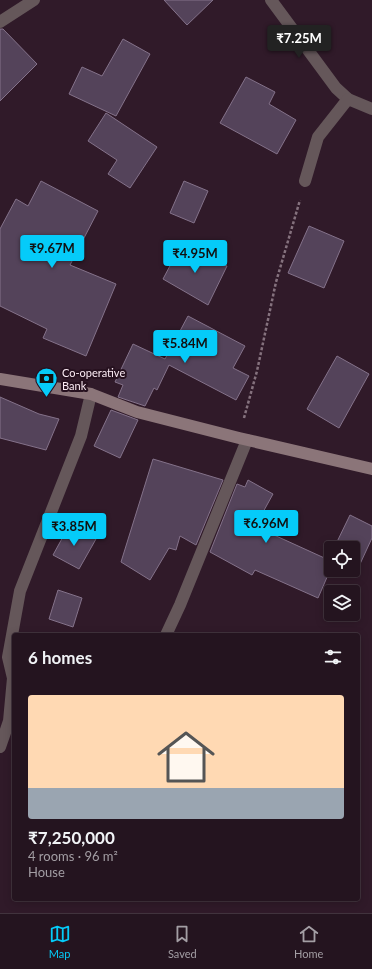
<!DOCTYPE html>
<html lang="en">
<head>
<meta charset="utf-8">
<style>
	body { margin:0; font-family:Lato,sans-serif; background:#2c1d28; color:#f1f3f6; height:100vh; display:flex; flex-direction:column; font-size:15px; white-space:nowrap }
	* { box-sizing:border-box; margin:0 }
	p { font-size:13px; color:#a39ea4 }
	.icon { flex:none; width:22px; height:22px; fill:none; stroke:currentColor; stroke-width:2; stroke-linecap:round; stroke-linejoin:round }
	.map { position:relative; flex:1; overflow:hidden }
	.drawer { position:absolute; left:12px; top:633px; width:348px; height:268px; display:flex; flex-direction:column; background:#24141f; border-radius:4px; box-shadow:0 2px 10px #0003,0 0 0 1px #41333d }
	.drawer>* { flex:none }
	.controls { position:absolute; left:324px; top:541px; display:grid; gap:8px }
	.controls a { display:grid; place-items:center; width:36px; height:36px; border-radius:4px; background:#24141f; box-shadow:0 2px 10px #0003,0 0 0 1px #41333d; font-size:20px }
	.price { position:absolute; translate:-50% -34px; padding:0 9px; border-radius:4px; background:#05cbf9; color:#111; font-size:13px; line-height:26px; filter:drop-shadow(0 1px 2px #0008) }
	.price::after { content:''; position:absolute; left:50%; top:24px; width:12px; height:9px; margin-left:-6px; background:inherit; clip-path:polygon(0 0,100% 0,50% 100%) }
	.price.on { background:#222; color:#fff }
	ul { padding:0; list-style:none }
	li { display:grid; align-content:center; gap:8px; height:212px; padding:0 16px }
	li span { display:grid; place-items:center; height:124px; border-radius:4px; color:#555 }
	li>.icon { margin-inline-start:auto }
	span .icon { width:72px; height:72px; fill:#fffc; stroke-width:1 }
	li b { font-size:17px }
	h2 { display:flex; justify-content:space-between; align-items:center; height:48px; padding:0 16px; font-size:17px }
	.dock { display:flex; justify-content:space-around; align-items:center; height:56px; border-top:1px solid #41333d; background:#24141f; font-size:11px; color:#a39ea4 }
	.dock a { display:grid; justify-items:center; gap:2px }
	.dock .on { color:#05cbf9 }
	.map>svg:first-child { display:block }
	.building { fill:#54435a; stroke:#84728a }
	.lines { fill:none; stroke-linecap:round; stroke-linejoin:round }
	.path { stroke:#85727e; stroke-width:2.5; stroke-dasharray:3 2; stroke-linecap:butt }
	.street { stroke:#65575a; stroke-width:12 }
	.secondary { stroke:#8b7579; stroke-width:12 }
	.labels { text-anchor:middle; stroke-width:4; stroke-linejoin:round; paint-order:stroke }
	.poi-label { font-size:11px; fill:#fbebf4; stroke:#26111f; text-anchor:start }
</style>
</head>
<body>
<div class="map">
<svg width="372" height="913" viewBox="0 0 372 913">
	<rect width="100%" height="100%" fill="#301a29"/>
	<g class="building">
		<polygon points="164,0 213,0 187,25"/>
		<polygon points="0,29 3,29 37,64 0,101"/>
		<polygon points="123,39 150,54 116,116 69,94 82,67 102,76"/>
		<polygon points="246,77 275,92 269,104 296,120 277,154 220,123"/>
		<polygon points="106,113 157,147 130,188 108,174 117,160 88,141"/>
		<polygon points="41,181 98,211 70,265 116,284 86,356 43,338 47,329 0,306 0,229 16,199 28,206"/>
		<polygon points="184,181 208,191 194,223 170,213"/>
		<polygon points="309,226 344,241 324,288 288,273"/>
		<polygon points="181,245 227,266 208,305 163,279"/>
		<polygon points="188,316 245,346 233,368 249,376 236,400 169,365 157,390 154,388 145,406 118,397 123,385 115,382 133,344 165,359"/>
		<polygon points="337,356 369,374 339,428 307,409"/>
		<polygon points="0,397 39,414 59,419 46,450 0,438"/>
		<polygon points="111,410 138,420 120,458 94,446"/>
		<polygon points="153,459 223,480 196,545 180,536 176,550 169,548 150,580 121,562"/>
		<polygon points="248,480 273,494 262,514 280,524 274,535 331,561 331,568 318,598 255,570 252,575 210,552 237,484 245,487"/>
		<polygon points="350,515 372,526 372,538 360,564 353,560 353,548 334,548"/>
		<polygon points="70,524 96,539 79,569 53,555"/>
		<polygon points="58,590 82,598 73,627 49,619"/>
	</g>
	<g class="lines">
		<polyline class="path" points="244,418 257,371 276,282 300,200"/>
		<g class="street">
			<polyline points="271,0 336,88 348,99"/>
			<polyline points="0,22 34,0"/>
			<polyline points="305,181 318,137 348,99 372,109"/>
			<polyline points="166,635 180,605 247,440"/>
			<polyline points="0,747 9,721 13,678 8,657 20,591 81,436 91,394"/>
		</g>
		<polyline class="secondary" points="0,379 91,394 137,412 239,438 372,469"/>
	</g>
	<defs>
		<symbol id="bank-pin" viewBox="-11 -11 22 30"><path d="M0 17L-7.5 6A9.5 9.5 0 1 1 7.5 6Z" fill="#05cbf9" stroke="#26111f"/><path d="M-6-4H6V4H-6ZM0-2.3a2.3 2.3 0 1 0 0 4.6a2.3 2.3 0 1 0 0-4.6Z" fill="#111"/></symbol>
	</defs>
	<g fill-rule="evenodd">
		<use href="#bank-pin" x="34" y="366" width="25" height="34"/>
	</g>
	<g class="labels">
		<g class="poi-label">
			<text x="62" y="377">Co-operative<tspan x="62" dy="13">Bank</tspan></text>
		</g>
	</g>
</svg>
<div class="controls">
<a><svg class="icon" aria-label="locate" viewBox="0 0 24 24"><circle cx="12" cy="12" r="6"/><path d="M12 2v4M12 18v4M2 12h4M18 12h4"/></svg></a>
<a><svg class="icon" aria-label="layers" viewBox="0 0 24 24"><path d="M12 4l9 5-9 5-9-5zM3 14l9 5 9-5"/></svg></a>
</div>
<b class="price on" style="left:299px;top:59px">₹7.25M</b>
<b class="price" style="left:52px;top:269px">₹9.67M</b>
<b class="price" style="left:195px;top:274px">₹4.95M</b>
<b class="price" style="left:185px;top:364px">₹5.84M</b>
<b class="price" style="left:266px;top:544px">₹6.96M</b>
<b class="price" style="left:74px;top:547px">₹3.85M</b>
<section class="drawer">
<h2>6 homes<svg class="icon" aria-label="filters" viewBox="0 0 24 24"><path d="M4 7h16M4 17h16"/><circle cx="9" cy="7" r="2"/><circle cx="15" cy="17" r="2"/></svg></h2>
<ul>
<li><span style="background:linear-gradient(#ffd9b3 75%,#9aa5b1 0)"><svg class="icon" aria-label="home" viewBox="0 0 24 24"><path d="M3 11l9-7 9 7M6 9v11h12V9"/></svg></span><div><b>₹7,250,000</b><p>4 rooms · 96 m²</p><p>House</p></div></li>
</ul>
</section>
</div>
<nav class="dock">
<a class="on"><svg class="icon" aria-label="map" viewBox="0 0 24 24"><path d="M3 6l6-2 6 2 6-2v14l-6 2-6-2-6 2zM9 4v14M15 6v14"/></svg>Map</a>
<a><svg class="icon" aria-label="saved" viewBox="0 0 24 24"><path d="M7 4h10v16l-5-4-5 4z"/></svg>Saved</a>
<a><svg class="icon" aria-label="home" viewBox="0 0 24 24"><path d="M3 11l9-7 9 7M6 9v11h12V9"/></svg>Home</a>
</nav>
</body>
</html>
